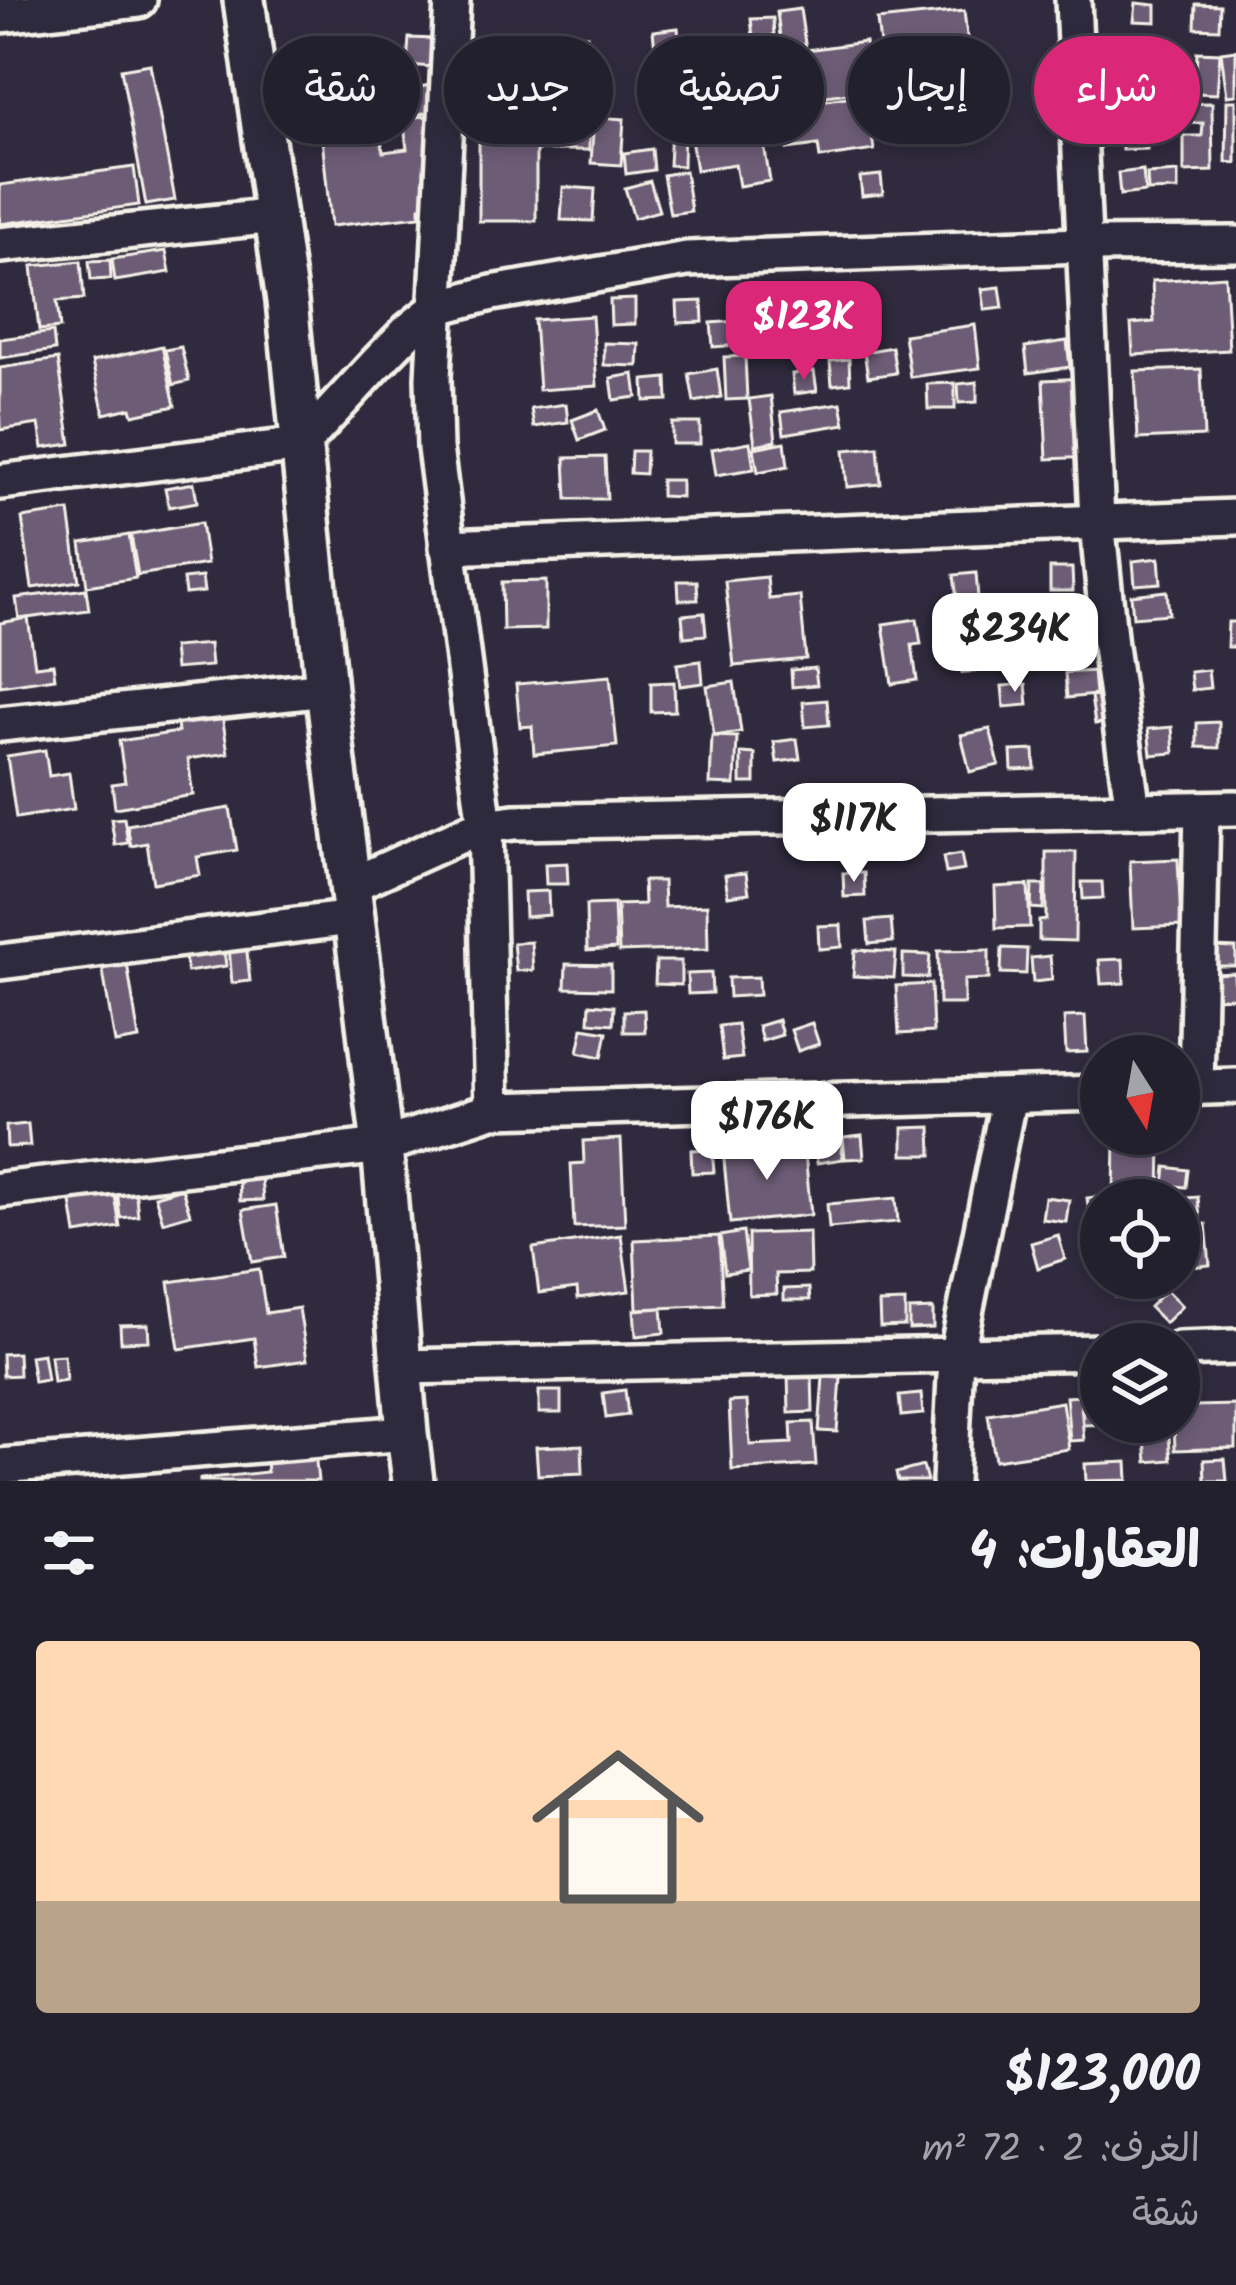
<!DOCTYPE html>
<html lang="ar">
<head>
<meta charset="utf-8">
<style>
	body { margin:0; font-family:Kalam,"Playpen Sans Arabic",sans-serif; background:#2f2d3a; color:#f1f3f6; direction:rtl; height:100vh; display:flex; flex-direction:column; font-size:45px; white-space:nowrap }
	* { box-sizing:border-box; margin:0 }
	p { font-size:39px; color:#a3a3aa }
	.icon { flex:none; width:66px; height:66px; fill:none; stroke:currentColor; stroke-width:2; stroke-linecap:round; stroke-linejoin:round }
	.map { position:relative; height:1481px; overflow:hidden; direction:ltr }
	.panel { display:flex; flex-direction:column; background:#23202e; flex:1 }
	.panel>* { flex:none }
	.top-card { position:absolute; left:36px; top:36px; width:1164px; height:108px; direction:rtl; display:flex; gap:24px }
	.needle { width:78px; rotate:169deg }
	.tools { position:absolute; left:1080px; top:1035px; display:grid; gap:24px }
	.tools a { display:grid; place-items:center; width:120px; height:120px; border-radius:50%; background:#23202e; box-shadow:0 6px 18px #0003,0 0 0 3px #403e4a; font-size:60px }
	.price { position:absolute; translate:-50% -102px; padding:0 27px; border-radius:24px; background:#fff; color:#222; font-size:39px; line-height:78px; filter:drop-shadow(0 3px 6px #0008) }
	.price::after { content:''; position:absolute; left:50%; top:72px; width:36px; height:27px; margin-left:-18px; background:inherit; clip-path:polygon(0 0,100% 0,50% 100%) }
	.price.on { background:#db2777; color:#fff }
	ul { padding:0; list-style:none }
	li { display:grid; align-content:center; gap:24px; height:636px; padding:0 36px }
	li+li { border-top:3px solid #403e4a }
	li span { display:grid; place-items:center; height:372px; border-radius:12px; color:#555 }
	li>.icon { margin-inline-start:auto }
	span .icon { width:216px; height:216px; fill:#fffc; stroke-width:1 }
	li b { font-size:51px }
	h2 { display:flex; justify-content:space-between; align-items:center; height:144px; padding:0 36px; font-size:51px }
	.pill { padding:0 42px; border-radius:54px; background:#23202e; box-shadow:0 6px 18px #0003,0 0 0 3px #403e4a; font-size:42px; line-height:108px }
	.pill.on { background:#db2777; color:#fff }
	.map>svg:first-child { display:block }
	.building { fill:#6d5c76; stroke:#f4f1e8; stroke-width:3 }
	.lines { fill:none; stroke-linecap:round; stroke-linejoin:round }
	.minor-casing { stroke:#f4f1e8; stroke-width:42 }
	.tertiary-casing { stroke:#f4f1e8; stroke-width:48 }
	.minor { stroke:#2f2a3d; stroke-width:33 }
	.tertiary { stroke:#2f2a3d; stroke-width:39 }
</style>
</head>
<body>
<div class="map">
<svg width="1236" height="1481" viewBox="0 0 1236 1481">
	<rect width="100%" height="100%" fill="#2f2a3d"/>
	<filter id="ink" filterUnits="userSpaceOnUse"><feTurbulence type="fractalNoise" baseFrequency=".00833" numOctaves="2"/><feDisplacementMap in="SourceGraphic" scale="24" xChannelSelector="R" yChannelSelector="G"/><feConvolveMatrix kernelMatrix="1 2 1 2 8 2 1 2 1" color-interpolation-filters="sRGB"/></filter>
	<g filter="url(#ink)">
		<g class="building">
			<polygon points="1136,3 1156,5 1156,22 1134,21"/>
			<polygon points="1196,4 1220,5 1219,29 1195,28"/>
			<polygon points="800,9 806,50 865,42 871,90 788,101 777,12"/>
			<polygon points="964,11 972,77 885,87 877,20"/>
			<polygon points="773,18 774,36 753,37 751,19"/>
			<polygon points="678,28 681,55 656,58 653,31"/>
			<rect x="566" y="35" width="21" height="26"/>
			<polygon points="409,38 435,39 433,67 407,65"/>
			<polygon points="691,45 715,45 715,67 691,68"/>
			<polygon points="1166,46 1172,89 1148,92 1142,49"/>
			<polygon points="1236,50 1236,95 1227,96 1221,52"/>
			<polygon points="1197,52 1220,53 1217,94 1195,93"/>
			<polygon points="150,64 175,200 146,205 121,69"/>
			<polygon points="497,74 516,74 516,103 589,102 589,150 536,150 536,221 479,221 479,102 498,102"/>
			<polygon points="773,76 774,100 754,102 752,78"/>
			<polygon points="436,84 441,110 413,115 408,89"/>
			<polygon points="715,90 716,111 691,112 690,91"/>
			<polygon points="651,92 677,96 675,118 648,115"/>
			<polygon points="866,94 874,150 820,158 818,145 787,149 781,107"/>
			<polygon points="1227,101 1236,101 1236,163 1226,162"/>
			<polygon points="1212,103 1213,171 1184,172 1184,136 1202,136 1203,123 1147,124 1147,149 1122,150 1122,104"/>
			<polygon points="438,115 448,204 420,207 420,216 331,226 321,129 380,122 383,152 407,149 403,118"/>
			<polygon points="759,115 770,181 739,186 735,164 696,170 689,126"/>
			<polygon points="594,117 624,119 621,165 591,163"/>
			<polygon points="671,129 684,130 683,166 669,165"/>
			<polygon points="652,149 654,170 626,174 624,153"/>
			<polygon points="134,167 139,205 0,224 0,185"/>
			<polygon points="1143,170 1145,192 1120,195 1118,173"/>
			<polygon points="685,171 691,211 670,214 663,175"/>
			<polygon points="1178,172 1178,190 1148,191 1147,174"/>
			<polygon points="881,175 883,194 862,196 860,177"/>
			<polygon points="650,181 659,211 634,218 625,188"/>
			<polygon points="563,187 595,189 593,221 561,220"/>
			<polygon points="166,251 170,272 115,281 112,259"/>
			<polygon points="110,260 111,279 91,280 89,261"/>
			<polygon points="81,261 84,299 57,301 60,328 39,330 32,266"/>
			<polygon points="1225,276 1229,350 1133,355 1131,324 1154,322 1152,281"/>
			<polygon points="1000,287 1003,308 985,310 982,289"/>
			<polygon points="635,299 635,324 611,325 610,300"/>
			<polygon points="702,301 703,322 678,323 677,302"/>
			<polygon points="750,302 780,305 776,349 747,346"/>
			<polygon points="592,316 597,386 539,390 534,320"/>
			<polygon points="738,321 739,345 713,347 711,323"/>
			<polygon points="975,325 980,368 910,377 904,335"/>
			<polygon points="53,332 55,350 0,358 0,339"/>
			<polygon points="1067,341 1070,367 1028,373 1025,347"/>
			<polygon points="604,343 639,344 638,366 604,365"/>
			<polygon points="162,346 175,406 133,415 131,408 104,414 92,362"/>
			<polygon points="181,347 189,381 173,385 165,350"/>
			<polygon points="892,347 896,373 868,377 864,352"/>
			<polygon points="745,356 747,399 726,400 724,357"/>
			<polygon points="58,359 71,444 43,448 39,424 0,430 0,368"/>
			<polygon points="849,359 850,383 832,385 830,361"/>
			<polygon points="717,369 721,397 694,402 689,374"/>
			<polygon points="1201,369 1204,436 1138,439 1135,371"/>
			<polygon points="814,371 817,391 794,394 792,374"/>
			<polygon points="634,374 637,397 614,400 611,378"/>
			<polygon points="667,378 668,400 645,401 644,380"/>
			<polygon points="1087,378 1091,457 1047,459 1043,380"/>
			<polygon points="977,382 977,402 959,403 958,384"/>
			<polygon points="955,383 955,409 928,409 927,384"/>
			<polygon points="771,396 776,441 755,445 749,399"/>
			<polygon points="841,403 845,424 784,434 781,412"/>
			<polygon points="566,404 568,422 534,427 531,409"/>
			<polygon points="598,410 605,430 579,440 572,420"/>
			<rect x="672" y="423" width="28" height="21"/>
			<polygon points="750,442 754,469 716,475 712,449"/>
			<polygon points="785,442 788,466 758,472 754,448"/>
			<polygon points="878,447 881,484 847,487 844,450"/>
			<polygon points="631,451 646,451 645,474 630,473"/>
			<polygon points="605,457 607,499 567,499 565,458"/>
			<polygon points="661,480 681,480 681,497 661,496"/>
			<polygon points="194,483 197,502 169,507 165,488"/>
			<polygon points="69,511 79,581 32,588 22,518"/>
			<polygon points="201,523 207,564 138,575 131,535"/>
			<polygon points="129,535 136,578 87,586 81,543"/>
			<polygon points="1159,558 1161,583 1135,585 1133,561"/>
			<polygon points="1050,568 1072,568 1073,591 1050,591"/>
			<polygon points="976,573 978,598 957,600 954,575"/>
			<polygon points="202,577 204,592 185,594 183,579"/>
			<polygon points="767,577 769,599 800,596 806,659 734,666 725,581"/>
			<polygon points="546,581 546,629 503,630 502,582"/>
			<polygon points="678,581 697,581 698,600 679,600"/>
			<polygon points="86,589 89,610 19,619 16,598"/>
			<polygon points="1167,591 1169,614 1133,617 1131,595"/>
			<polygon points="981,603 982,629 961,631 959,605"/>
			<polygon points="704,613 706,635 684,637 682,615"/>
			<polygon points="28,618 35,666 53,664 55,678 0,686 0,623"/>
			<polygon points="917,619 921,644 912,645 917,680 892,684 883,624"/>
			<polygon points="1228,622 1236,622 1236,647 1227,647"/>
			<polygon points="1077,638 1081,656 1058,660 1055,642"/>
			<polygon points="209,644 211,666 175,669 173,647"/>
			<polygon points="998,644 1023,646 1022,668 996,666"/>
			<polygon points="979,650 983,670 962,673 959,653"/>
			<polygon points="701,661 703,683 680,686 677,664"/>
			<polygon points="815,668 817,685 792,687 791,670"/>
			<polygon points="1208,670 1210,688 1192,690 1190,672"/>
			<polygon points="1093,671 1095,695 1067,698 1065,673"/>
			<polygon points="610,676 617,746 534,754 532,726 520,727 516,684"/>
			<polygon points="674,682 675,711 651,712 651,683"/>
			<polygon points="734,682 741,732 714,736 707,686"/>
			<polygon points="1026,684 1028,705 1004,707 1002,686"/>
			<polygon points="1105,695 1109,722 1095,724 1091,697"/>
			<polygon points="827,700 829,725 805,727 803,702"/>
			<polygon points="221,709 228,753 188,759 193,795 115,808 112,784 125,782 119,741 178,732 176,716"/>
			<polygon points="1219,722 1219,748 1197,747 1197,723"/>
			<polygon points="1172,727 1174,753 1151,755 1148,729"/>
			<polygon points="990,729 999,765 970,772 961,735"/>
			<polygon points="712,736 737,737 735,785 710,784"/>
			<polygon points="797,739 800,759 777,762 774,742"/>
			<polygon points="45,750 49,776 69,773 74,809 16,818 7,756"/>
			<polygon points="1034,750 1035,769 1012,770 1011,751"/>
			<polygon points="741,753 755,754 755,783 741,783"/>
			<polygon points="230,808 237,850 197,857 200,875 153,883 147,843 131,846 127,825"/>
			<polygon points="124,818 128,843 115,845 111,819"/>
			<polygon points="1046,852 1076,852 1075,941 1039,940 1039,921 1046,920"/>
			<polygon points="961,854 964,870 946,873 943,857"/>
			<polygon points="1178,859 1181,926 1133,928 1130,861"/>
			<polygon points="567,863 568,884 546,884 545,864"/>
			<polygon points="746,873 749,893 728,896 725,875"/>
			<polygon points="843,873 864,873 865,896 844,897"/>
			<polygon points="643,881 663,881 664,907 707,905 708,949 619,952 617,905 644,904"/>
			<polygon points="1082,882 1102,882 1103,898 1083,899"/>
			<polygon points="1028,885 1030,927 996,928 995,887"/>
			<polygon points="1032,885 1044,885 1043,909 1031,908"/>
			<polygon points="548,891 549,915 525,917 524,892"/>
			<polygon points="614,904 616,949 587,951 586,905"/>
			<polygon points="891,919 893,942 869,944 867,921"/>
			<polygon points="841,925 842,947 819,949 818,926"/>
			<polygon points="245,933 250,981 232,983 228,935"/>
			<polygon points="222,935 226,966 187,972 183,941"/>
			<polygon points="531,942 533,970 516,971 513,943"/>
			<polygon points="1214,947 1236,948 1236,966 1214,966"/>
			<polygon points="1002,948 1027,949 1026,974 1001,973"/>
			<polygon points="125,950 139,1039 115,1043 100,954"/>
			<polygon points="855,950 896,952 894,978 853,976"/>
			<polygon points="989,950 989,979 964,980 964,1004 939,1004 938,951"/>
			<polygon points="903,954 930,955 928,978 903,977"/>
			<polygon points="1050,956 1052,980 1033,982 1031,958"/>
			<polygon points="1123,959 1124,983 1101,984 1099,960"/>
			<polygon points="656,961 681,961 681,985 655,984"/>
			<polygon points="566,964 611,965 611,989 565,988"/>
			<polygon points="711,973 712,993 688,994 687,974"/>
			<polygon points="1234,973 1235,997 1215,998 1214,974"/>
			<polygon points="758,977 759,995 729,997 728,978"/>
			<polygon points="931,984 933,1032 899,1034 896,986"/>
			<polygon points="590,1004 614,1006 613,1024 589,1022"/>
			<polygon points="644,1010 645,1032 624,1032 624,1011"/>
			<polygon points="1085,1016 1087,1052 1066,1053 1064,1017"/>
			<polygon points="778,1020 782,1035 762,1041 758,1026"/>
			<polygon points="812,1023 819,1044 798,1051 791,1030"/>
			<polygon points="737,1024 742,1058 723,1060 719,1026"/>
			<polygon points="583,1028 607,1032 602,1057 578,1052"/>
			<polygon points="28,1124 30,1146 7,1147 6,1126"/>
			<polygon points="931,1127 932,1155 903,1155 903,1128"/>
			<polygon points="1115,1134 1161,1135 1160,1200 1114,1200"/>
			<polygon points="862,1135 864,1158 845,1159 843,1137"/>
			<polygon points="621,1139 625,1225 574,1227 571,1164 584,1163 583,1141"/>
			<polygon points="841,1139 843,1159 817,1163 815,1143"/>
			<polygon points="804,1143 811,1215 730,1223 723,1150"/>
			<polygon points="712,1149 714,1172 692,1173 691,1150"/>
			<polygon points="1166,1167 1188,1170 1186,1187 1164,1185"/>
			<polygon points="261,1177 263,1200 240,1201 239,1179"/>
			<polygon points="113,1182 120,1227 76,1234 69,1189"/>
			<polygon points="135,1187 138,1216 120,1218 117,1188"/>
			<polygon points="182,1188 190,1214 163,1222 155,1196"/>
			<polygon points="1111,1195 1112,1200 1101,1200 1101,1216 1090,1218 1087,1198"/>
			<polygon points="1045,1197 1069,1200 1066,1222 1042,1219"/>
			<polygon points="1198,1197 1200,1219 1179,1220 1179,1200 1171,1199"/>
			<polygon points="896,1198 898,1222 829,1228 827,1204"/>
			<polygon points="276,1205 284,1257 252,1262 243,1210"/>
			<polygon points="1206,1224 1210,1265 1181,1268 1179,1226"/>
			<polygon points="743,1232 748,1270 725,1273 720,1236"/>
			<polygon points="809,1232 810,1273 776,1274 777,1294 749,1295 748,1234"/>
			<polygon points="621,1235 629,1291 578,1298 577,1288 539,1293 533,1248"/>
			<polygon points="1058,1235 1065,1259 1038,1268 1031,1243"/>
			<polygon points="719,1236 723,1305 637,1309 634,1240"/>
			<polygon points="259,1269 266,1313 299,1308 307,1360 258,1367 254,1338 179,1349 169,1282"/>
			<polygon points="1114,1278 1134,1278 1135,1297 1115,1297"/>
			<polygon points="809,1288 810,1300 784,1300 784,1289"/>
			<polygon points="1166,1290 1182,1306 1165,1323 1149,1307"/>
			<polygon points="905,1302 905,1326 880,1327 879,1303"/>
			<polygon points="662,1308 664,1333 636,1336 634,1310"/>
			<polygon points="933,1309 933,1328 909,1329 909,1310"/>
			<polygon points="148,1324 149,1341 121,1342 120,1325"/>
			<polygon points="18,1353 19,1375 3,1376 2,1354"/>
			<polygon points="43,1354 47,1380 34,1382 30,1356"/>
			<polygon points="64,1355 66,1380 53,1382 50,1356"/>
			<polygon points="1101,1362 1101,1422 1114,1422 1114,1424 1083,1425 1081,1363"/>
			<polygon points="1179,1363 1194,1363 1195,1406 1236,1405 1236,1448 1175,1450 1174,1422 1179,1422"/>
			<polygon points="812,1373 813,1412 789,1413 788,1374"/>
			<polygon points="823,1377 841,1378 837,1432 819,1431"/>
			<polygon points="625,1390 628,1415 606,1418 603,1393"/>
			<rect x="539" y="1391" width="22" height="22"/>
			<polygon points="921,1394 923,1414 901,1416 899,1396"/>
			<polygon points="1080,1396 1084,1440 1070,1441 1066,1397"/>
			<polygon points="747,1401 750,1445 792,1443 791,1423 813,1422 816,1465 732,1470 729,1402"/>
			<polygon points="1062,1402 1069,1449 995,1460 988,1414"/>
			<polygon points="1168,1426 1171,1460 1147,1462 1144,1428"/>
			<polygon points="313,1433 318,1481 200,1481 200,1479 267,1472 264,1438"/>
			<polygon points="582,1445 583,1473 538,1475 536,1447"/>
			<polygon points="1225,1459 1227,1481 1205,1481 1204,1460"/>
			<polygon points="1127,1462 1128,1480 1086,1481 1085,1464"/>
			<polygon points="923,1466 927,1481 898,1481 896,1473"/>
		</g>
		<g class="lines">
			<defs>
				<g id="minor">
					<polyline points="452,0 433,378 435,448 485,826 492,1110"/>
					<polyline points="1073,0 1097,520 1110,646 1133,810"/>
					<polyline points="0,15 139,0"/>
					<polyline points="0,245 276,216"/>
					<polyline points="0,482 301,445 377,363 408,331 438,307 492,293 687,259 1082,245 1236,244"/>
					<polyline points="447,547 1236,517"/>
					<polyline points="0,724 326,689"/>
					<polyline points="349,886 468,832 485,826 514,822 1236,808"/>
					<polyline points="0,962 352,918"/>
					<polyline points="1196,1087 1202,809"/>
					<polyline points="1179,1088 1236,1086"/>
					<polyline points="0,1190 382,1146 492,1110 1101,1093"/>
					<polyline points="1179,1349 1236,1347"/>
					<polyline points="401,1367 1101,1352"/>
					<polyline points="0,1466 407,1433"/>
					<polyline points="950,1481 956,1357 1009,1096"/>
				</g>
				<polyline id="tertiary" points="244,0 287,301 326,689 382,1146 407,1433 413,1481"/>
			</defs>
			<use href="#minor" class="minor-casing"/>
			<use href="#tertiary" class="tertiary-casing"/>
			<use href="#minor" class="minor"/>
			<use href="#tertiary" class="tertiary"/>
		</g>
	</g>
</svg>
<div class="tools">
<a><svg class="needle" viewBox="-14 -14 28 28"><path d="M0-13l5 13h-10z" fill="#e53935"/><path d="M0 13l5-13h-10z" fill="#a3a3aa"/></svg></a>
<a><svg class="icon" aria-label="locate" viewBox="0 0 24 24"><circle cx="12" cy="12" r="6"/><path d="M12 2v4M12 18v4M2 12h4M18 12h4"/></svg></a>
<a><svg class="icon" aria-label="layers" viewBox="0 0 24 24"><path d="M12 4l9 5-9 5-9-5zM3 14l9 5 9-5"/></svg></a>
</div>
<b class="price on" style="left:804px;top:383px">$123K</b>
<b class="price" style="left:1015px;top:695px">$234K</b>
<b class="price" style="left:854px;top:885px">$117K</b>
<b class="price" style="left:767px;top:1183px">$176K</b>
<div class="top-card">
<a class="pill on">شراء</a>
<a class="pill">إيجار</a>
<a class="pill">تصفية</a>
<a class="pill">جديد</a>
<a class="pill">شقة</a>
</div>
</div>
<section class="panel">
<h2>العقارات: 4<svg class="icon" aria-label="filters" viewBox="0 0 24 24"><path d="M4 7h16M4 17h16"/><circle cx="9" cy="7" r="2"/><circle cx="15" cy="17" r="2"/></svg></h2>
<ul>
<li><span style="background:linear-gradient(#ffd9b3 70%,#b9a48a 0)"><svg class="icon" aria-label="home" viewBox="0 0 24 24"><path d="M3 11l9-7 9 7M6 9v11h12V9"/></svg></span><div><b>$123,000</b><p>الغرف: 2 · 72 m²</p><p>شقة</p></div></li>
</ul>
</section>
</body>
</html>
